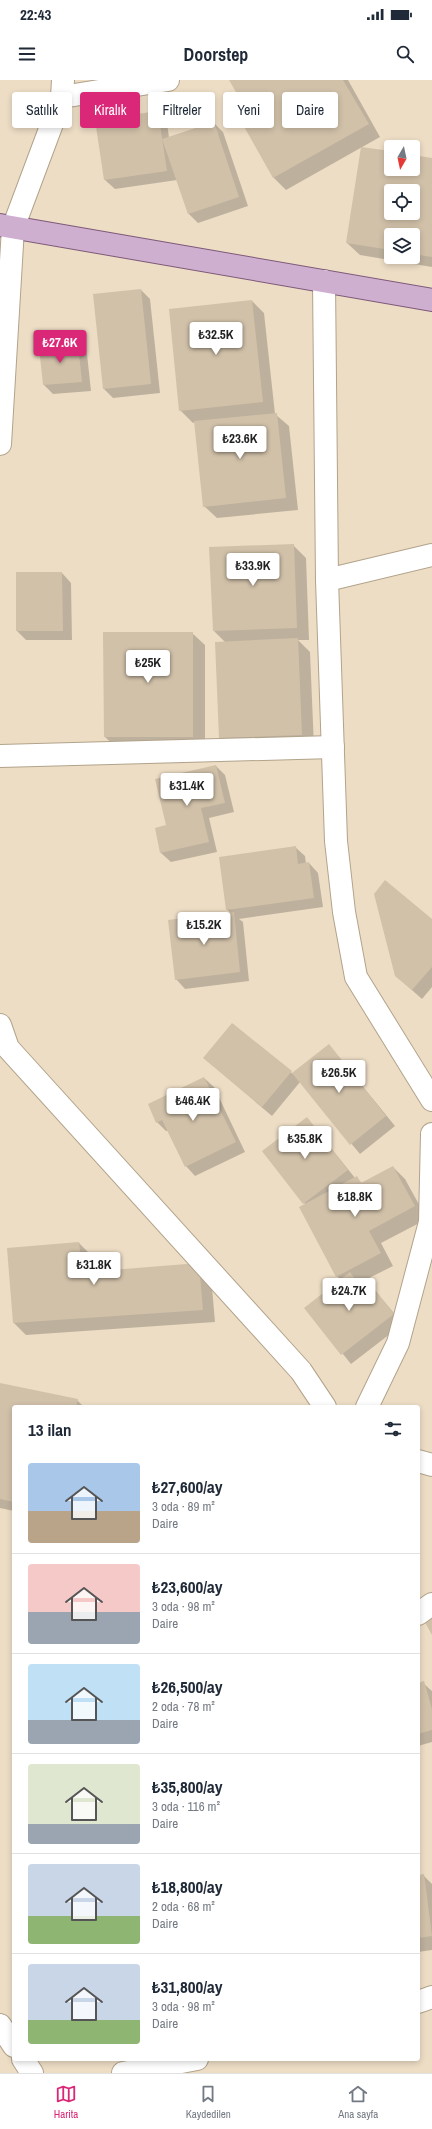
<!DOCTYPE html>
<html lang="tr">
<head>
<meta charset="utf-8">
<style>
	body { margin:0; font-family:"Archivo Narrow",sans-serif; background:#f6f6f7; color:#1f2937; height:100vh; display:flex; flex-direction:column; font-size:15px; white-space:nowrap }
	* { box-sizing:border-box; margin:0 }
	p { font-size:13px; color:#747a83 }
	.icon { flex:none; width:22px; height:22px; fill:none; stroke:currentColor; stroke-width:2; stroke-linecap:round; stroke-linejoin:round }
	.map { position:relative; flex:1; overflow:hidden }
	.drawer { position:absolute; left:12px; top:1325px; width:408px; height:656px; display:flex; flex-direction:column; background:#fff; border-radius:4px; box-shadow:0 2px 6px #0003 }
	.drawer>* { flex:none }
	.guide { position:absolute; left:12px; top:12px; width:408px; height:36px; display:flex; gap:8px }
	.needle { width:26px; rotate:189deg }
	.tools { position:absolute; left:384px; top:60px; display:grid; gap:8px }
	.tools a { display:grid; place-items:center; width:36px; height:36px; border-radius:4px; background:#fff; box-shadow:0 2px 6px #0003; font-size:20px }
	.price { position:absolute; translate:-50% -34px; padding:0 9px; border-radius:4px; background:#fff; color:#222; font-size:13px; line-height:26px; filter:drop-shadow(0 1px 2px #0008) }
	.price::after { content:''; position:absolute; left:50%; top:24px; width:12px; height:9px; margin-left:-6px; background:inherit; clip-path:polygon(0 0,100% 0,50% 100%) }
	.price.active { background:#db2777; color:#fff }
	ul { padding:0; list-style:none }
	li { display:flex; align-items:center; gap:12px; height:100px; padding:0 16px }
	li+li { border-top:1px solid #e0e1e3 }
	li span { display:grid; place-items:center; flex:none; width:112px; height:80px; border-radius:4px; color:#555 }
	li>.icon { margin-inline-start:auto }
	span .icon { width:48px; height:48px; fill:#fffc; stroke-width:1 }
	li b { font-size:17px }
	h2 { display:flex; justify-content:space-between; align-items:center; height:48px; padding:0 16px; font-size:17px }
	.chip { padding:0 14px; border-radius:4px; background:#fff; box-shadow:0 2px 6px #0003; font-size:14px; line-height:36px }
	.chip.active { background:#db2777; color:#fff }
	.status { display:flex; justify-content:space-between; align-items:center; height:28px; padding:0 20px; background:#fff; direction:ltr }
	.status svg { height:11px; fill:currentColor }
	header { display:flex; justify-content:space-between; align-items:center; height:52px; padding:0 16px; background:#fff; font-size:18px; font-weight:700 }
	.tabs { display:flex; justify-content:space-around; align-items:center; height:56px; border-top:1px solid #e0e1e3; background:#fff; font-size:11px; color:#747a83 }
	.tabs a { display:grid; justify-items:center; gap:2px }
	.tabs .active { color:#db2777 }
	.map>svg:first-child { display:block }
	.shadow { fill:#0003; fill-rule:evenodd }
	.building { fill:#d1c1a9; fill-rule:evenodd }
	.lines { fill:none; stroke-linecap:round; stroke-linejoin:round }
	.minor-casing { stroke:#b2a38b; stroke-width:24 }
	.major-casing { stroke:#7e5979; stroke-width:24 }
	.minor { stroke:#fff; stroke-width:22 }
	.major { stroke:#cfafcf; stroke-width:22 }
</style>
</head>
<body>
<div class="status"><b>22:43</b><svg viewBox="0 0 49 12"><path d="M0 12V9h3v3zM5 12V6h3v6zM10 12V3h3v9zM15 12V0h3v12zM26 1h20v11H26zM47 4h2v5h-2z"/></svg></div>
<header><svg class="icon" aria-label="menu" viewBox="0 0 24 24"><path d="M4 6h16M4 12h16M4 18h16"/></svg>Doorstep<svg class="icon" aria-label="search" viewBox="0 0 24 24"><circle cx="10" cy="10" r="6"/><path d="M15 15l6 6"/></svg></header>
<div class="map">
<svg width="432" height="1993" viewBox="0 0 432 1993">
	<rect width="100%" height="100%" fill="#edddc5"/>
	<g class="shadow">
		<polygon points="230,0 348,0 380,57 286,110 274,98 243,44 252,39"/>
		<polygon points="158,32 167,42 169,58 214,43 223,52 248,126 198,143 188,133 177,100 115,109 105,100 96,41"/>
		<path d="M391 72V89H413V76L432 79V187L360 175 347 163ZM391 111H413V133H391ZM391 155H413V177H391Z"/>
		<polygon points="141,210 150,219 160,313 113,318 104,309 94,215"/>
		<polygon points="252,221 264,233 275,334 289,346 298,430 217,438 204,426 196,342 193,343 180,330 170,230"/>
		<polygon points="78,265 87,274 91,311 53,314 44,305 41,268"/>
		<polygon points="293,465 306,478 309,560 298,560 310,572 314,667 233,670 220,658 225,562 214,551 210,468"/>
		<polygon points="17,493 62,493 71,503 72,560 26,560 17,551"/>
		<polygon points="192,553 205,565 205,669 118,669 105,657"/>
		<polygon points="216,686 225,695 234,732 209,738 217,772 171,782 161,773 156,749 167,746"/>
		<polygon points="295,767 305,776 306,784 309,783 318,793 323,827 239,839 243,842 249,901 185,909 176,899 231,833 227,830"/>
		<polygon points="432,840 432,907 422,919 396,896"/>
		<polygon points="233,944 293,994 329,965 395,1046 360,1074 300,1002 272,1036 204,978"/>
		<polygon points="204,998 214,1007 245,1072 195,1096 186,1086 168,1051 166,1051 157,1042"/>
		<polygon points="307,1038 355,1098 362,1103 393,1087 405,1099 427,1139 381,1163 393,1186 359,1203 361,1206 368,1202 403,1244 351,1284 306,1228 341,1200 337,1196 305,1124 263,1072"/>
		<polygon points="79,1163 91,1175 91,1180 97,1180 109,1192 211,1196 215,1242 26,1255 14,1243 8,1169"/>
		<polygon points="0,1304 77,1320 84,1327 14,1327 14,1431 0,1428"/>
		<polygon points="423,1603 432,1611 432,1662 418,1666 418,1604"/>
		<polygon points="423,1795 432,1804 432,1870 418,1872 418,1796"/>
	</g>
	<g class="building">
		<polygon points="229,0 343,0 369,44 273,98 242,43 251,38"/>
		<polygon points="158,31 167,91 104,100 95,40"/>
		<polygon points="214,42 239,117 188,134 162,59"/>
		<path d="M361 67 391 71V89H413V75L432 78V177L413 174V155H391V170L346 163ZM391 111H413V133H391Z"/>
		<polygon points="141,209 151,304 103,309 93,214"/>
		<polygon points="252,220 263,322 179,331 169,229"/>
		<polygon points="78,264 82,302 43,305 39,267"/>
		<polygon points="277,333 286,418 203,427 194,341"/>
		<polygon points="294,464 297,548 213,551 209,467"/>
		<polygon points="16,492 62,492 63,551 16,551"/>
		<polygon points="103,552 193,552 193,657 104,657"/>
		<polygon points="298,558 302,655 219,658 215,562"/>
		<polygon points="216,685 225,723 201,728 209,762 160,773 155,748 166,745 155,699"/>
		<polygon points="296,766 298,784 309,782 314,818 226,830 219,777"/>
		<polygon points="385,800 432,839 432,887 412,910 395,896 374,814"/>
		<polygon points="234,832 240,892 175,900 168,840"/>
		<polygon points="232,943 292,991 262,1027 203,978"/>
		<polygon points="329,964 386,1036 350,1065 292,993"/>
		<polygon points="204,997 236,1062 185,1087 162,1040 156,1043 148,1024"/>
		<polygon points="307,1037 348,1090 303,1124 262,1071"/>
		<polygon points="393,1086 415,1126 369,1151 381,1173 336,1197 299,1127 357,1096 361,1103"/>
		<polygon points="79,1162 81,1180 98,1179 99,1191 199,1183 203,1230 13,1243 7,1168"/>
		<polygon points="350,1192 360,1206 368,1201 394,1234 341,1275 304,1228"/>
		<polygon points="0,1303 78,1319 76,1327 14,1327 14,1422 0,1419"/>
		<polygon points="432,1531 432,1555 422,1537"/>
		<polygon points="424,1601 432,1629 432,1650 418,1654 418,1603"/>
		<polygon points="424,1794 432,1856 418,1858 418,1795"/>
	</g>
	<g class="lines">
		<defs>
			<g id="minor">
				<polyline points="62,17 168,0"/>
				<polyline points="324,201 327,500 336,761 344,832 356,897 432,1020"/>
				<polyline points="0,364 13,148 62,17 63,0"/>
				<polyline points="327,500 432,475"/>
				<polyline points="0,676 333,667"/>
				<polyline points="0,945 8,968 301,1291 325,1327"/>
				<polyline points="367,1327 398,1263 430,1142 432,1054"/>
				<polyline points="418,1381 432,1385"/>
				<polyline points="418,1534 432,1524"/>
				<polyline points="418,1922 432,1917"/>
				<polyline points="0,1945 14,1966"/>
				<polyline points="23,1979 32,1993"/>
				<polyline points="123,1993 197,1979"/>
			</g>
			<polyline id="major" points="0,145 432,220"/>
		</defs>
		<use href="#minor" class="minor-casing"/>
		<use href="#major" class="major-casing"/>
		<use href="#minor" class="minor"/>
		<use href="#major" class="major"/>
	</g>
</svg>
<div class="tools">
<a><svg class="needle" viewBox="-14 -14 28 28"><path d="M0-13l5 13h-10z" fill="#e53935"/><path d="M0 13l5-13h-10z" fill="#747a83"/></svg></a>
<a><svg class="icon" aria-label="locate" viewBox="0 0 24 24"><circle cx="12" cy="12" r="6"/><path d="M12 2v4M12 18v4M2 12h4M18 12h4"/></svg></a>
<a><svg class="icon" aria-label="layers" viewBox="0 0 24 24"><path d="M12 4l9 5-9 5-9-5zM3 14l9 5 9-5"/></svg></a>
</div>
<b class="price" style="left:216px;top:276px">₺32.5K</b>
<b class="price active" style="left:60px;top:284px">₺27.6K</b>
<b class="price" style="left:240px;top:380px">₺23.6K</b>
<b class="price" style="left:253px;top:507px">₺33.9K</b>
<b class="price" style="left:148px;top:604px">₺25K</b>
<b class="price" style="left:187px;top:727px">₺31.4K</b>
<b class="price" style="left:204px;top:866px">₺15.2K</b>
<b class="price" style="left:339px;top:1014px">₺26.5K</b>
<b class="price" style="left:193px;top:1042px">₺46.4K</b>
<b class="price" style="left:305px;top:1080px">₺35.8K</b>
<b class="price" style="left:355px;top:1138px">₺18.8K</b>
<b class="price" style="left:94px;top:1206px">₺31.8K</b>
<b class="price" style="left:349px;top:1232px">₺24.7K</b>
<div class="guide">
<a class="chip">Satılık</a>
<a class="chip active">Kiralık</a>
<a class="chip">Filtreler</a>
<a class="chip">Yeni</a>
<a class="chip">Daire</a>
</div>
<section class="drawer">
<h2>13 ilan<svg class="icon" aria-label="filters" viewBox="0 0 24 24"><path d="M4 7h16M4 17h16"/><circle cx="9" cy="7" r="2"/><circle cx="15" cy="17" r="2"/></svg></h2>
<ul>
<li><span style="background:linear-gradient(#a9c7e8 60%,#b9a48a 0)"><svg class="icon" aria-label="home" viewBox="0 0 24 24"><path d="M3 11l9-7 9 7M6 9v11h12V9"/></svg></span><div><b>₺27,600/ay</b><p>3 oda · 89 m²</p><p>Daire</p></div></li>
<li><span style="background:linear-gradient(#f6c9c9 60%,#9aa5b1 0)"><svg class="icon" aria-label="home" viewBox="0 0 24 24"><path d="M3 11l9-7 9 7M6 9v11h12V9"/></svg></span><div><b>₺23,600/ay</b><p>3 oda · 98 m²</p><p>Daire</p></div></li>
<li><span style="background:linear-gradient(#bfe0f5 70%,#9aa5b1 0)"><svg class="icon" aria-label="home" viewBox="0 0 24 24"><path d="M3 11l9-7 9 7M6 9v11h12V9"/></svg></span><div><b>₺26,500/ay</b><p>2 oda · 78 m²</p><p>Daire</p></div></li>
<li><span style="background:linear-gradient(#dfe7d0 75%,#9aa5b1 0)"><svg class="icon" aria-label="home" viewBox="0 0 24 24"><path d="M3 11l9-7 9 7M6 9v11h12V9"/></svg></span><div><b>₺35,800/ay</b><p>3 oda · 116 m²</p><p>Daire</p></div></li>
<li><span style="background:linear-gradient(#c9d6e8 65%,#8fb573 0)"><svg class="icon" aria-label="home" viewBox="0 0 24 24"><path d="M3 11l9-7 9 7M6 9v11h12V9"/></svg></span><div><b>₺18,800/ay</b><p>2 oda · 68 m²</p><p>Daire</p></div></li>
<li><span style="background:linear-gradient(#c9d6e8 70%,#8fb573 0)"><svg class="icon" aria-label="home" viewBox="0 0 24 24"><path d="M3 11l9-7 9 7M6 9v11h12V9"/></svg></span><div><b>₺31,800/ay</b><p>3 oda · 98 m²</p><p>Daire</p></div></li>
</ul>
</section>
</div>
<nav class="tabs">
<a class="active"><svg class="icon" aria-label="map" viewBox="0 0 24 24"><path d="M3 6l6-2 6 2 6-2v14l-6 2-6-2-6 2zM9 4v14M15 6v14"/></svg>Harita</a>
<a><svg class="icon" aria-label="saved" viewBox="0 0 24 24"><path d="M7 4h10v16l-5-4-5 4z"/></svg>Kaydedilen</a>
<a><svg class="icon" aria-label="home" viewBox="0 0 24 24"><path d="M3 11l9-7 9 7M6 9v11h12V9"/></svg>Ana sayfa</a>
</nav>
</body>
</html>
